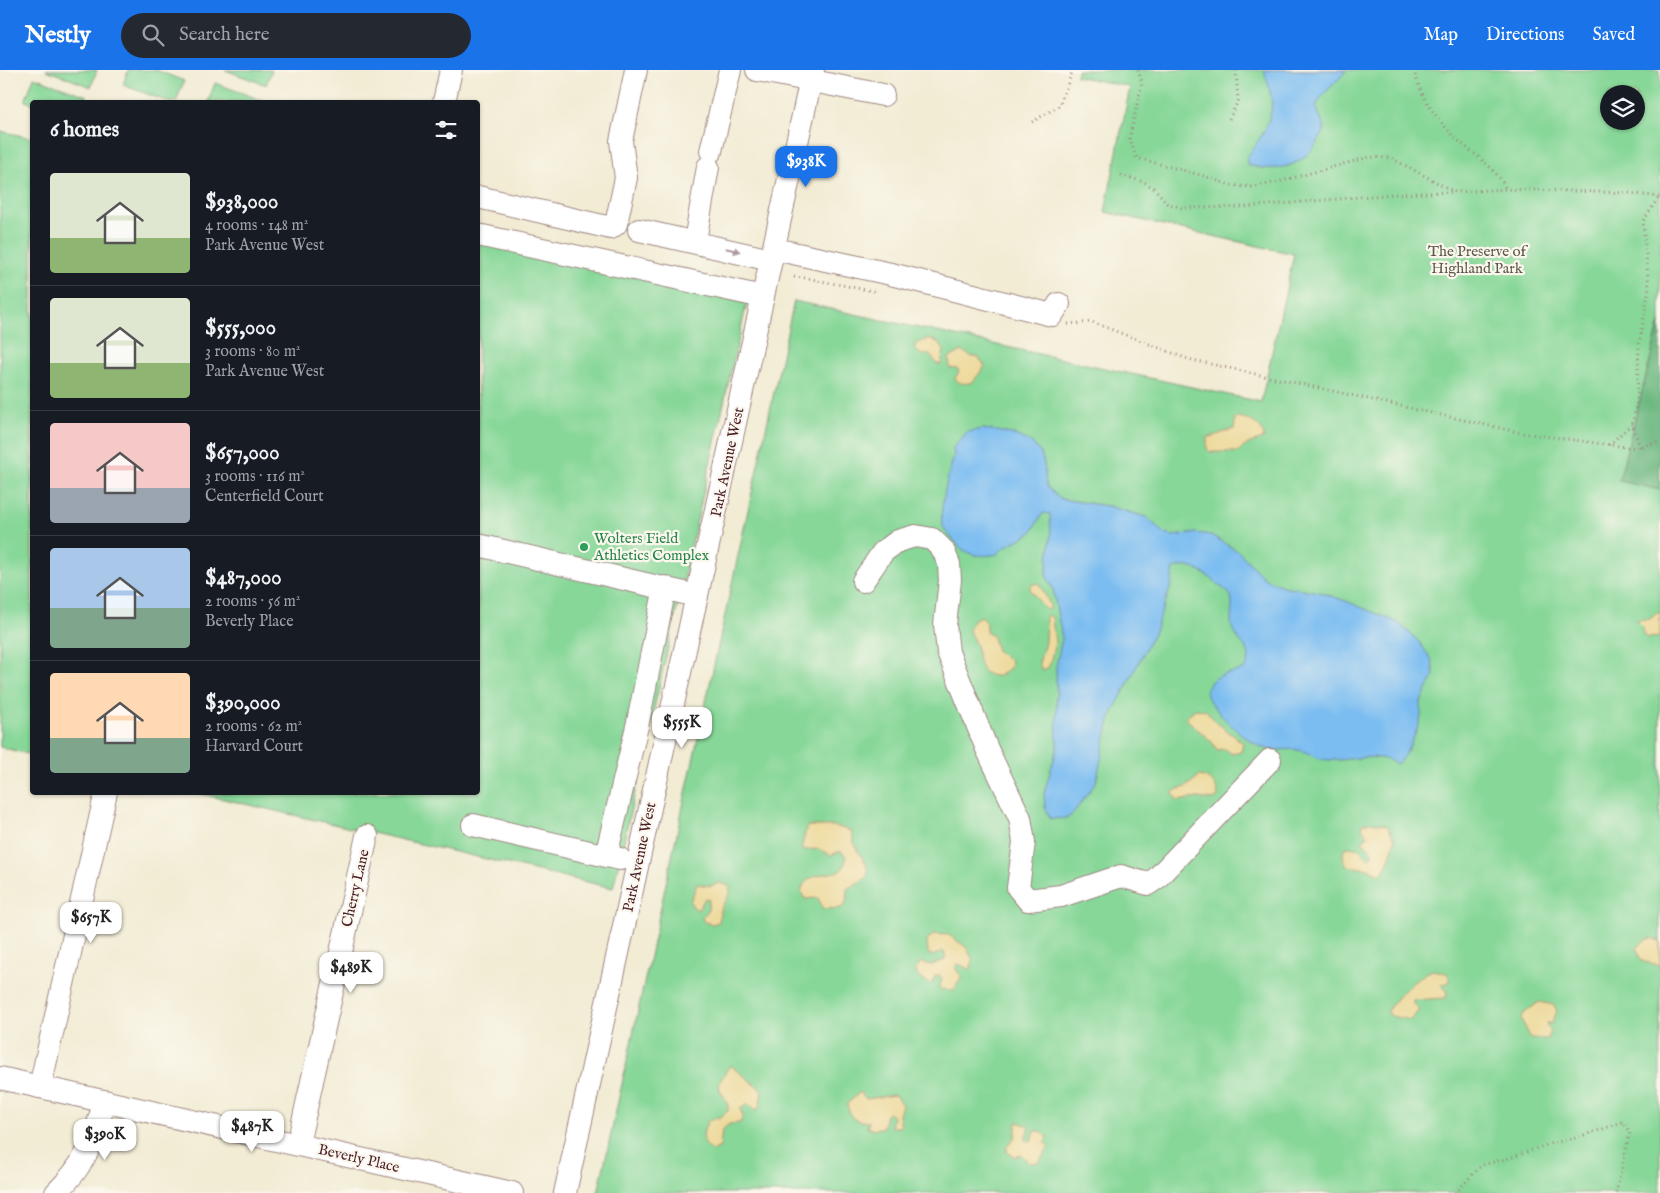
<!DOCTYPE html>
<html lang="en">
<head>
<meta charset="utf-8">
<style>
	body { margin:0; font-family:"IM FELL English",serif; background:#242831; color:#f1f3f6; height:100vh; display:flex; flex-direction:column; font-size:19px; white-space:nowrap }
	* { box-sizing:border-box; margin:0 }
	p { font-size:16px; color:#9ea1a6 }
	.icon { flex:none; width:28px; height:28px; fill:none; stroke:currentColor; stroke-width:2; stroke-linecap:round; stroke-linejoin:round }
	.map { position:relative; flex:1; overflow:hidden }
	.panel { position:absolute; left:30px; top:30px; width:450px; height:695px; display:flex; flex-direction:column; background:#171b24; border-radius:5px; box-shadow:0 1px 4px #0004 }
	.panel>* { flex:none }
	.buttons { position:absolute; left:1600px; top:15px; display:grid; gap:10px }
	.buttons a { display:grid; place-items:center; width:45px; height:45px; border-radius:50%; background:#171b24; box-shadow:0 1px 4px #0004; font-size:25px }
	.price { position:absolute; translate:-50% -42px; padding:0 11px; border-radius:10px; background:#fff; color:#222; font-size:16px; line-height:32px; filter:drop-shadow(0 1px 2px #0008) }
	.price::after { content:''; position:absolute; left:50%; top:30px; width:15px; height:11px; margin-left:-8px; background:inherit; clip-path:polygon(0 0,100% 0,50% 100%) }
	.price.current { background:#1a73e8; color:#fff }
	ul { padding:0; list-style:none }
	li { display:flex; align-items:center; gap:15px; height:125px; padding:0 20px }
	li+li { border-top:1px solid #363941 }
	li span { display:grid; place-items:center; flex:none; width:140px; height:100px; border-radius:5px; color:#555 }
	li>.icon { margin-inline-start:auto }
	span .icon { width:60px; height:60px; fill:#fffc; stroke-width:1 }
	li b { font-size:21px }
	h2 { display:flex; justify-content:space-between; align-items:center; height:60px; padding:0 20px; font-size:21px }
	header { display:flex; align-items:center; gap:30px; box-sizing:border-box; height:70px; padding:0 25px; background:#1a73e8; color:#fff }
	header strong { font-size:24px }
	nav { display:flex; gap:28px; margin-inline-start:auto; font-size:18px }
	.search { width:350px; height:45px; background:#242831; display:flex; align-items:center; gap:12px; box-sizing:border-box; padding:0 18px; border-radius:28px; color:#9ea1a6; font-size:19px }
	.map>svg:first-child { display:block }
	.green { fill:#86d798; stroke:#687b62; fill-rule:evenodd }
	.forest { fill:#6cb880; stroke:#5b6c56 }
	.sand { fill:#eeda9e; stroke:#9c7c64 }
	.water { fill:#7cbdf1; stroke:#636e8e }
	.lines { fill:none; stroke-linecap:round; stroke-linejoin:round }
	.minor-casing { stroke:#9e8680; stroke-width:24 }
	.path { stroke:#9e8680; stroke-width:3; stroke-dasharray:1 4; stroke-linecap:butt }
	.minor { stroke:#fff; stroke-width:22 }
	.oneway { fill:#ae9aa0 }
	.leisure-dot { fill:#2e9e5b; stroke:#fbf7ec; stroke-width:2 }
	.labels { text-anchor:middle; stroke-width:4.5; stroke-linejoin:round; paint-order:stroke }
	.park-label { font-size:15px; fill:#5c564c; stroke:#fbf7ec }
	.street-label { font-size:15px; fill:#4a1f2b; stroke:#fbf7ec }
	.leisure-label { font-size:15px; fill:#27864d; stroke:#fbf7ec; text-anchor:start }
</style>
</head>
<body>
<header>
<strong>Nestly</strong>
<div class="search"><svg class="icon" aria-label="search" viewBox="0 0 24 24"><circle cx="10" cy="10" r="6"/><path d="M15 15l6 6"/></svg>Search here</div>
<nav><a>Map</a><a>Directions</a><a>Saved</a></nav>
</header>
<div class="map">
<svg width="1660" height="1123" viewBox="0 0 1660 1123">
	<rect width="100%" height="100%" fill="#fbf7ec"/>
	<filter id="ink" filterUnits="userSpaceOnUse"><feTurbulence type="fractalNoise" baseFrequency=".02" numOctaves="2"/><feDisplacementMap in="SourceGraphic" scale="10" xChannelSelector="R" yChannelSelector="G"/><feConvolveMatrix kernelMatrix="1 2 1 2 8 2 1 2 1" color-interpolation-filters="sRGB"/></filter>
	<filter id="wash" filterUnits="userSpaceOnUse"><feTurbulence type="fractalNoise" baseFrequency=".0096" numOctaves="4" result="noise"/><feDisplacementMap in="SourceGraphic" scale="20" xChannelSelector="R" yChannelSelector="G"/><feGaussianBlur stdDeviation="1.12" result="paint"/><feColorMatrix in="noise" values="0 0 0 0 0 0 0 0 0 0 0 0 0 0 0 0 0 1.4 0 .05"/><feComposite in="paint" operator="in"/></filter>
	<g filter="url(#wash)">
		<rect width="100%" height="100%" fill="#f2ecd4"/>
		<g class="green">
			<polygon points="46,0 97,0 91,17"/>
			<polygon points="128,0 156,0 184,11 176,32 169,32 123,15"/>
			<polygon points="225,0 272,0 266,15"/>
			<path d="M1077 0H1660V252L1619 410 1660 420V1123H598L794 231 1261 332 1294 184 1105 142 1130 17 1076 6ZM1609 24H1636V51H1609Z"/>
			<polygon points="34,7 87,26 85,32 32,34 25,31"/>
			<polygon points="215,13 267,32 208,32"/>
			<polygon points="0,61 32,68 32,685 0,677"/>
			<polygon points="478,170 747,232 613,818 197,723 478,722"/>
		</g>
		<polygon class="forest" points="1660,252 1660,420 1619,411"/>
		<g class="sand">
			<polygon points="928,269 938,272 944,280 941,294 937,294 929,284 922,285 914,279 916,274"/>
			<path d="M962 281 972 287H978L985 296 973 312C966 314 959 315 955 308L959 302 958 299 950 298 949 288Z"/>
			<path d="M1237 347C1248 348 1262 354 1264 367L1261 370 1250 373 1237 382H1210L1207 379V368L1234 359 1235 349Z"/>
			<polygon points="1039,513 1050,535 1050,539 1046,540 1030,520 1031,515"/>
			<polygon points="1657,543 1660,543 1660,567 1647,568 1643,564 1642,556 1636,550 1650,549"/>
			<polygon points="1046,545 1052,547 1055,573 1049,597 1042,600 1039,593 1045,572"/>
			<path d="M982 546 986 553V561L993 567 997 581 1011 591 1010 598 999 606C977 607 980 590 976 575 974 571 971 566 969 560L974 549Z"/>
			<polygon points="1195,639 1206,640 1216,652 1243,673 1241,682 1232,684 1225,679 1217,680 1211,671 1187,650 1187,646"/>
			<path d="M1199 706C1210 707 1219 716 1218 727L1214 730 1198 728 1177 731 1173 723 1175 720 1186 717Z"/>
			<path d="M1370 752 1387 755 1395 770C1393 779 1387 798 1381 804L1369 799 1347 796 1343 787 1344 779 1349 777 1360 779 1366 787 1369 788 1372 785V781L1362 771 1368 766 1362 758 1363 754Z"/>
			<path d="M807 756H834L851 761C853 766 853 772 856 777 860 788 872 795 866 808L847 819 846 834 841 838 823 839 818 828 805 829 801 822C805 799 837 807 843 798 845 795 845 790 846 786L841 781 831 785 819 779 801 780Z"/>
			<polygon points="719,813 729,816 730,822 720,840 719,852 712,854 704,852 702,848 708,840 709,829 705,828 699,839 695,839 690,832 697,814 711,816"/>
			<path d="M934 864 949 865 966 877 973 890 970 900 959 894 956 895V899L962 907 954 920 939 919 942 909 939 905 935 906 932 914C923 910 917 910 916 899L921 892 931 895 945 890V883L942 881 933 886 928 883 927 870Z"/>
			<polygon points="1651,868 1660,871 1660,895 1644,892 1640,888 1637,878 1645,870"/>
			<path d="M1433 900 1446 903 1449 906 1450 912 1441 915 1447 921 1446 928 1413 930V934L1419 940 1411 950 1391 946 1388 942C1390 930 1422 903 1433 900Z"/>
			<polygon points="1539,932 1554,935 1557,941 1553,948 1553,953 1546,953 1550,961 1548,969 1531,969 1521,949 1523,944"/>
			<path d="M730 995 762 1020 760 1036 756 1041 748 1034 740 1039 743 1046 740 1053 729 1054 722 1060 720 1077 712 1081C700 1074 702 1060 709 1050L720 1047 728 1041V1033C713 1013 720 1013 730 995Z"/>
			<path d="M860 1022 866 1029 895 1025 902 1035 899 1045 901 1057H891L893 1047 889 1043 886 1045 883 1057 873 1060 867 1057 869 1052C854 1050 851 1051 847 1034Z"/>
			<polygon points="1017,1052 1029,1056 1025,1070 1031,1071 1035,1061 1040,1061 1048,1067 1045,1073 1049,1076 1039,1092 1030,1093 1021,1085 1015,1087 1007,1082 1007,1076 1015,1067"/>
		</g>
		<g class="water">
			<path d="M1264 0H1346C1337 13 1323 22 1316 36L1325 59C1310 93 1283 105 1247 95V87C1259 70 1275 49 1271 27 1270 18 1266 9 1264 0Z"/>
			<path d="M983 359C1004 362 1037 366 1043 390 1046 399 1044 408 1047 417L1061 429 1108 436 1146 447 1165 464 1173 466 1196 463 1211 465 1239 482 1265 509 1283 516 1319 522 1346 531 1399 553 1419 572 1432 590 1434 607 1421 631V647L1415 665 1405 685 1397 694C1375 681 1353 691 1330 690 1315 690 1310 682 1298 680 1289 678 1280 681 1271 680 1254 678 1227 653 1217 640 1211 633 1203 625 1208 616 1215 603 1232 604 1245 599 1257 576 1237 576 1232 557 1229 547 1234 536 1231 526 1218 513 1192 489 1174 499L1171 516 1155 561 1111 646 1096 712 1072 745 1066 748 1050 749 1045 737 1044 723 1057 679 1056 597 1062 568 1053 519 1046 505 1051 465 1050 444 1043 443 1031 463 1003 478 998 484C981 487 968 487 956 473 952 468 944 461 942 454 939 438 949 402 954 386L953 378 967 362Z"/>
		</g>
	</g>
	<g filter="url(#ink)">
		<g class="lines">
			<defs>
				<g id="minor">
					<polyline points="757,0 883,25"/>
					<polyline points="444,32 451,0"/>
					<polyline points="711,81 730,0"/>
					<polyline points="478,127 611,158 616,154 626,108 621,71 636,0"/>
					<polyline points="639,160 771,190"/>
					<polyline points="478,165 763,227"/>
					<polyline points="695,171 708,97"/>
					<polyline points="774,179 891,204 1052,245 1059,234"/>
					<polyline points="478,475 697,526"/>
					<polyline points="863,511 883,482 898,471 915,466 932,469 943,480 949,494 950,510 945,555 948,582 987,679 1020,748 1024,772 1018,818 1028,830 1061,826 1121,806 1148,814 1157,808 1270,690"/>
					<polyline points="473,755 620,789"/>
					<polyline points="606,786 638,652 665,517"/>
					<polyline points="0,1008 512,1123"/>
					<polyline points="40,1017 106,722"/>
					<polyline points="298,1074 367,766"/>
					<path d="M56 1123C88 1091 92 1073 105 1031"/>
					<polyline points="565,1123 813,0"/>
				</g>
			</defs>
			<use href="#minor" class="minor-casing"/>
			<g class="path">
				<polyline points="1138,0 1142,13 1129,70 1137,88 1204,106 1230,115 1251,117 1278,112 1369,87 1391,88 1455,122 1506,119 1628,123 1660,127"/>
				<path d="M1414 0C1420 27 1439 53 1460 72 1478 88 1495 96 1506 119"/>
				<polyline points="1229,49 1238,31 1236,0"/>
				<polyline points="1032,52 1059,36 1073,0"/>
				<polyline points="1121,105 1144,112 1155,119 1167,133 1182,138 1245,137 1395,124 1454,122"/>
				<polyline points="794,207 806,208 877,222"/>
				<polyline points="1068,254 1092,252 1188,289 1522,363 1634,378 1660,372"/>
				<polyline points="1609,375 1632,354"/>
				<polyline points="1640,377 1632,354 1637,331 1639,275 1649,218 1643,151 1659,127"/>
				<polyline points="1455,1123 1482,1095 1513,1087 1552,1073 1576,1068 1623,1052 1630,1062 1616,1123"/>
			</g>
			<use href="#minor" class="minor"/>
		</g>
		<defs><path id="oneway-solid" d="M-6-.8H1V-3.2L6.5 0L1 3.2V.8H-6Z" transform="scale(1.25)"/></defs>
		<use class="oneway" href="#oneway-solid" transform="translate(733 180) rotate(14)"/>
	</g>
	<circle class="leisure-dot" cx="584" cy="477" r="5"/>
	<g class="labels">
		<g class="park-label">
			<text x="1477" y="186">The Preserve of<tspan x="1477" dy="17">Highland Park</tspan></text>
		</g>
		<g class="street-label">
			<text transform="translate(727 392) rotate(-78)" y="5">Park Avenue West</text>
			<text transform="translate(639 787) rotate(-78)" y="5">Park Avenue West</text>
			<text transform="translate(355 818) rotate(-77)" y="5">Cherry Lane</text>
			<text transform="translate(359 1088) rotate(13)" y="5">Beverly Place</text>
		</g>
		<g class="leisure-label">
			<text x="594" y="473">Wolters Field<tspan x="594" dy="17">Athletics Complex</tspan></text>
		</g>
	</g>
</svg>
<div class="buttons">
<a><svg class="icon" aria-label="layers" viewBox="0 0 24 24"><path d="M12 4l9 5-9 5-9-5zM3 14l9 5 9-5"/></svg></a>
</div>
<b class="price current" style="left:806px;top:118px">$938K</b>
<b class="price" style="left:682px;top:679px">$555K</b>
<b class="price" style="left:91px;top:874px">$657K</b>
<b class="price" style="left:351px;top:924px">$489K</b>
<b class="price" style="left:252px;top:1083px">$487K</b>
<b class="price" style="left:105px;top:1091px">$390K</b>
<section class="panel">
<h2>6 homes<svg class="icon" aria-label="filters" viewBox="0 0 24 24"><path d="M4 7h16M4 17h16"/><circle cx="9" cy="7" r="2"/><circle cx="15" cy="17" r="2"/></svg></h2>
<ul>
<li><span style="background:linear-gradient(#dfe7d0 65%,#8fb573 0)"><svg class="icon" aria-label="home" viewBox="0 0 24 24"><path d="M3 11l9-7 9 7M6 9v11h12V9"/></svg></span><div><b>$938,000</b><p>4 rooms · 148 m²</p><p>Park Avenue West</p></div></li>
<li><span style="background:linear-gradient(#dfe7d0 65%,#8fb573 0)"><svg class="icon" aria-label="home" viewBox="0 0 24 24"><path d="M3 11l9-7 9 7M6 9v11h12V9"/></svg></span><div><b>$555,000</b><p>3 rooms · 80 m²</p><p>Park Avenue West</p></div></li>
<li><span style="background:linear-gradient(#f6c9c9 65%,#9aa5b1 0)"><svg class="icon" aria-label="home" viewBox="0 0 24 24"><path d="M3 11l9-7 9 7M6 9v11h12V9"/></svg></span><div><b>$657,000</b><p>3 rooms · 116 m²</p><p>Centerfield Court</p></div></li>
<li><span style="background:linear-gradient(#a9c7e8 60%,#7fa58c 0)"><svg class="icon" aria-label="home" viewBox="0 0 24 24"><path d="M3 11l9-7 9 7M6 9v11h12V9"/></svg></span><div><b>$487,000</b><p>2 rooms · 56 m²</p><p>Beverly Place</p></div></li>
<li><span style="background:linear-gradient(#ffd9b3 65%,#7fa58c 0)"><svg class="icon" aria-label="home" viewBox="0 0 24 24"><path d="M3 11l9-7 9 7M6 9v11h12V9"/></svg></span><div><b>$390,000</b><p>2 rooms · 62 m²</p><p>Harvard Court</p></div></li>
</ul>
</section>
</div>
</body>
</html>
